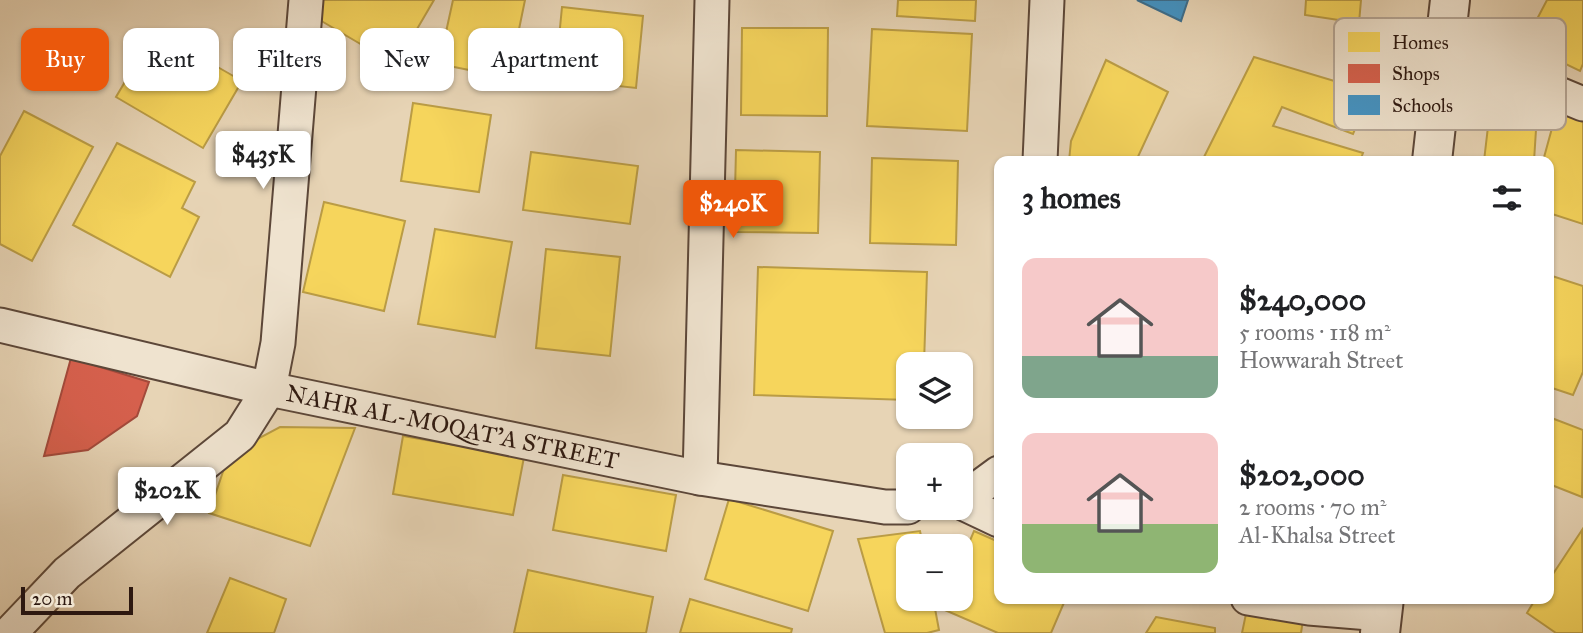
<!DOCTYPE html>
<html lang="en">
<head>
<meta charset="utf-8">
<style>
	body { margin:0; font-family:"IM FELL Great Primer",serif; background:#f2f2f2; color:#202124; height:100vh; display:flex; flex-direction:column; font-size:26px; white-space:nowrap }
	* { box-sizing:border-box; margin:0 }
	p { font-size:23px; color:#757577 }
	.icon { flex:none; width:38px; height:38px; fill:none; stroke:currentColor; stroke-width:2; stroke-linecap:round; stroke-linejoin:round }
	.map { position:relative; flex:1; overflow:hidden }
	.side { position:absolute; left:994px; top:156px; width:560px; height:448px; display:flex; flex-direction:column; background:#fff; border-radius:14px; box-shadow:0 2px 5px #0004 }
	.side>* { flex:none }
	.top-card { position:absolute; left:21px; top:28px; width:665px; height:63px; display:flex; gap:14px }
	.buttons { position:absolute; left:896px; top:352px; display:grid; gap:14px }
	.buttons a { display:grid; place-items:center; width:77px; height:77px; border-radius:14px; background:#fff; box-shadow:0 2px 5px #0004; font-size:35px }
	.scale { position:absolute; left:21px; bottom:18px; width:112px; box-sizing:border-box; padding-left:7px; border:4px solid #2d1810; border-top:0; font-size:19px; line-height:24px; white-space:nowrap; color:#2d1810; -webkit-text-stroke:5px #efe3cf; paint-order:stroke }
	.price { position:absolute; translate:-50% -60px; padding:0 16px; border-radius:7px; background:#fff; color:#222; font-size:23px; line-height:46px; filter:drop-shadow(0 2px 4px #0008) }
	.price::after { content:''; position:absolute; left:50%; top:42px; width:21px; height:16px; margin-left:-10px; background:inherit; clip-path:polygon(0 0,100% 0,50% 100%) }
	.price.active { background:#ea580c; color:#fff }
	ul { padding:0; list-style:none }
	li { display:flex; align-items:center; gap:21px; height:175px; padding:0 28px }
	li span { display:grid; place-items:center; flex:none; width:196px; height:140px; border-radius:14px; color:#555 }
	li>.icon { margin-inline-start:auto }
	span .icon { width:84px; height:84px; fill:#fffc; stroke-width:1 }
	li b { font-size:30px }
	h2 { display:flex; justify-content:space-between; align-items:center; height:84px; padding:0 28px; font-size:30px }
	.tag { padding:0 24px; border-radius:14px; background:#fff; box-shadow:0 2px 5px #0004; font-size:24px; line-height:63px }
	.tag.active { background:#ea580c; color:#fff }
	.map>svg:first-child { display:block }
	.homes { fill:#f6d55c; stroke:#ba9c45; stroke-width:2 }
	.shops { fill:#d6604d; stroke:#a34a3b; stroke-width:2 }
	.schools { fill:#4393c3; stroke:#3c6e8d; stroke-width:2 }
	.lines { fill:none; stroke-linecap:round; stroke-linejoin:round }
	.minor-casing { stroke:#5c4739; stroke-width:37 }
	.tertiary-casing { stroke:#5c4739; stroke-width:42 }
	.minor { stroke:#efe3cf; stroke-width:33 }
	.tertiary { stroke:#efe3cf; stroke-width:38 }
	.labels { text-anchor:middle; stroke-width:7; stroke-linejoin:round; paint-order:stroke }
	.street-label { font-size:24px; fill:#2d1810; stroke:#efe3cf }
	.key { fill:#efe3cf; stroke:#b5a696; stroke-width:2 }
	.key-label { font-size:19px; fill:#2d1810 }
</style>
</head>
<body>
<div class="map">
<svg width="1583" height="633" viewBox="0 0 1583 633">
	<rect width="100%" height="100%" fill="#e7d4b5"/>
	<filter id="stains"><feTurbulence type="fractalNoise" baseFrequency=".00286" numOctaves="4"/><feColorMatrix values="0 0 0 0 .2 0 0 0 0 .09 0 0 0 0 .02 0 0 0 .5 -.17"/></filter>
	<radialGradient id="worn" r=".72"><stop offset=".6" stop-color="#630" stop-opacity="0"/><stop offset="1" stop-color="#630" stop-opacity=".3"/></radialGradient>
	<g class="homes">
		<polygon points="323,0 434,0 396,65 313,16"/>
		<polygon points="453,0 525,0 509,78 439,64"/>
		<polygon points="898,0 976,0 975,21 897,16"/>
		<polygon points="1306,0 1361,0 1359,23 1305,15"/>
		<polygon points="1547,0 1583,0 1583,64 1580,71 1524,44"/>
		<polygon points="562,7 643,16 636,88 555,79"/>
		<polygon points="742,28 828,28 827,116 741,115"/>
		<polygon points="872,29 972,34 967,131 867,126"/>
		<polygon points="155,31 242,81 203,148 116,97"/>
		<polygon points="1254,57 1371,92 1353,134 1282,107 1273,126 1363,153 1360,161 1202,161"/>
		<polygon points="1106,60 1168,92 1136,161 1069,161 1071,141"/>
		<polygon points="1491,101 1537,114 1534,161 1484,161"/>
		<polygon points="413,103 491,115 479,192 401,181"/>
		<polygon points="1557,110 1583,122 1583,224 1549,213 1549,161 1543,161"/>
		<polygon points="24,111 93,147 32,261 0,244 0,156"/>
		<polygon points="117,143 195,182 182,208 199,217 170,277 73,225"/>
		<polygon points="736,150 820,152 818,233 734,232"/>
		<polygon points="531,152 638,166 630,224 523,210"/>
		<polygon points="872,158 958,161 956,245 870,243"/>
		<polygon points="324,202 405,221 384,311 303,292"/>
		<polygon points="435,229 512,242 495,337 418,324"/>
		<polygon points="546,249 620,257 610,356 536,348"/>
		<polygon points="758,267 927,272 924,364 908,364 908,400 754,395"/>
		<polygon points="1549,275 1583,286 1583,372 1573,395 1549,387"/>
		<polygon points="1549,417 1583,430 1582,497 1549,484"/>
		<polygon points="280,427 355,428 310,546 209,513 229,454"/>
		<polygon points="403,436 524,457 513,515 393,494"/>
		<polygon points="563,475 676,495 666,551 553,530"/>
		<polygon points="729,499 833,531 808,611 705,579"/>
		<polygon points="1582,530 1583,633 1556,633 1527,613 1536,598 1549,598 1549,580"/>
		<polygon points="920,531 923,546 908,546 908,598 933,598 939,630 927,633 885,633 858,539"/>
		<polygon points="974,531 999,542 999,598 1066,598 1051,633 998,633 940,608 945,598 961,598 961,562"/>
		<polygon points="528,570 653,597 646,633 514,633"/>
		<polygon points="230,578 286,599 274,633 207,633"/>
		<polygon points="690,599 792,629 791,633 680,633"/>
		<polygon points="1247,609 1303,620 1301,633 1242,633"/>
		<polygon points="1156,617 1215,628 1215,633 1146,633"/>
	</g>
	<polygon class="shops" points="71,358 149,382 137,416 88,450 44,456"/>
	<polygon class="schools" points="1137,0 1188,0 1181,21"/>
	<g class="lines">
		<defs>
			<g id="minor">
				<polyline points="1445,47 1583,104"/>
				<polyline points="1040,161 1047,0"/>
				<path id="s1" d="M0 325 269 389 700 478 885 507H908"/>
				<polyline points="700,478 712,0"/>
				<polyline points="961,501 999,473"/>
				<polyline points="961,502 999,520"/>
				<polyline points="1248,598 1309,608 1382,614"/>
				<polyline points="10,633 67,573 240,435 269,389 278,343 306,0"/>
			</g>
			<g id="tertiary">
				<polyline points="1432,161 1450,0"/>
				<polyline points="1380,633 1384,598"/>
			</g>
		</defs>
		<use href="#minor" class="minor-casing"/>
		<use href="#tertiary" class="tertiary-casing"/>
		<use href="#minor" class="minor"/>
		<use href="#tertiary" class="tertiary"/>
	</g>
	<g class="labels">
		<g class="street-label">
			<text dy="8" stroke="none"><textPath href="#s1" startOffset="464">NAHR AL-MOQAT'A STREET</textPath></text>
		</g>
	</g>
	<rect x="1334" y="18" width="232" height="112" rx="10" class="key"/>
	<rect x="1348" y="32" width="32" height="20" fill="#f6d55c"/>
	<rect x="1348" y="64" width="32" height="19" fill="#d6604d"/>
	<rect x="1348" y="95" width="32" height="20" fill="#4393c3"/>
	<g class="key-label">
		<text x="1392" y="49">Homes</text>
		<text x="1392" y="80">Shops</text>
		<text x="1392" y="112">Schools</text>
	</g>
	<rect width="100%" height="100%" filter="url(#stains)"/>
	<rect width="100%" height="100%" fill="url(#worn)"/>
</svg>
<div class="buttons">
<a><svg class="icon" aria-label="layers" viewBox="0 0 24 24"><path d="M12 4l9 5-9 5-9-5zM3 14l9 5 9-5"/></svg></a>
<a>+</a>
<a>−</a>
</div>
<div class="scale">20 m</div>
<b class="price" style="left:263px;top:191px">$435K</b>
<b class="price active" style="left:733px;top:240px">$240K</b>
<b class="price" style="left:167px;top:527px">$202K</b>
<div class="top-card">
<a class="tag active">Buy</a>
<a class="tag">Rent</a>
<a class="tag">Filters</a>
<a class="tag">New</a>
<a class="tag">Apartment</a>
</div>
<section class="side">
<h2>3 homes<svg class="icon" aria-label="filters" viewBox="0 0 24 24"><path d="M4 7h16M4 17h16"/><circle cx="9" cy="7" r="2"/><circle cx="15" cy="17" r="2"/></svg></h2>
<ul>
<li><span style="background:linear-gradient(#f6c9c9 70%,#7fa58c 0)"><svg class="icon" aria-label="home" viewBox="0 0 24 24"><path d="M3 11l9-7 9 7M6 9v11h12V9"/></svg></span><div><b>$240,000</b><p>5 rooms · 118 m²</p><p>Howwarah Street</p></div></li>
<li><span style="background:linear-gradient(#f6c9c9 65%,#8fb573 0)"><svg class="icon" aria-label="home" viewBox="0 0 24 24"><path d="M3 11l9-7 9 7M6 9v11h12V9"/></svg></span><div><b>$202,000</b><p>2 rooms · 70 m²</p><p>Al-Khalsa Street</p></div></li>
</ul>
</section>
</div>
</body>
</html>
